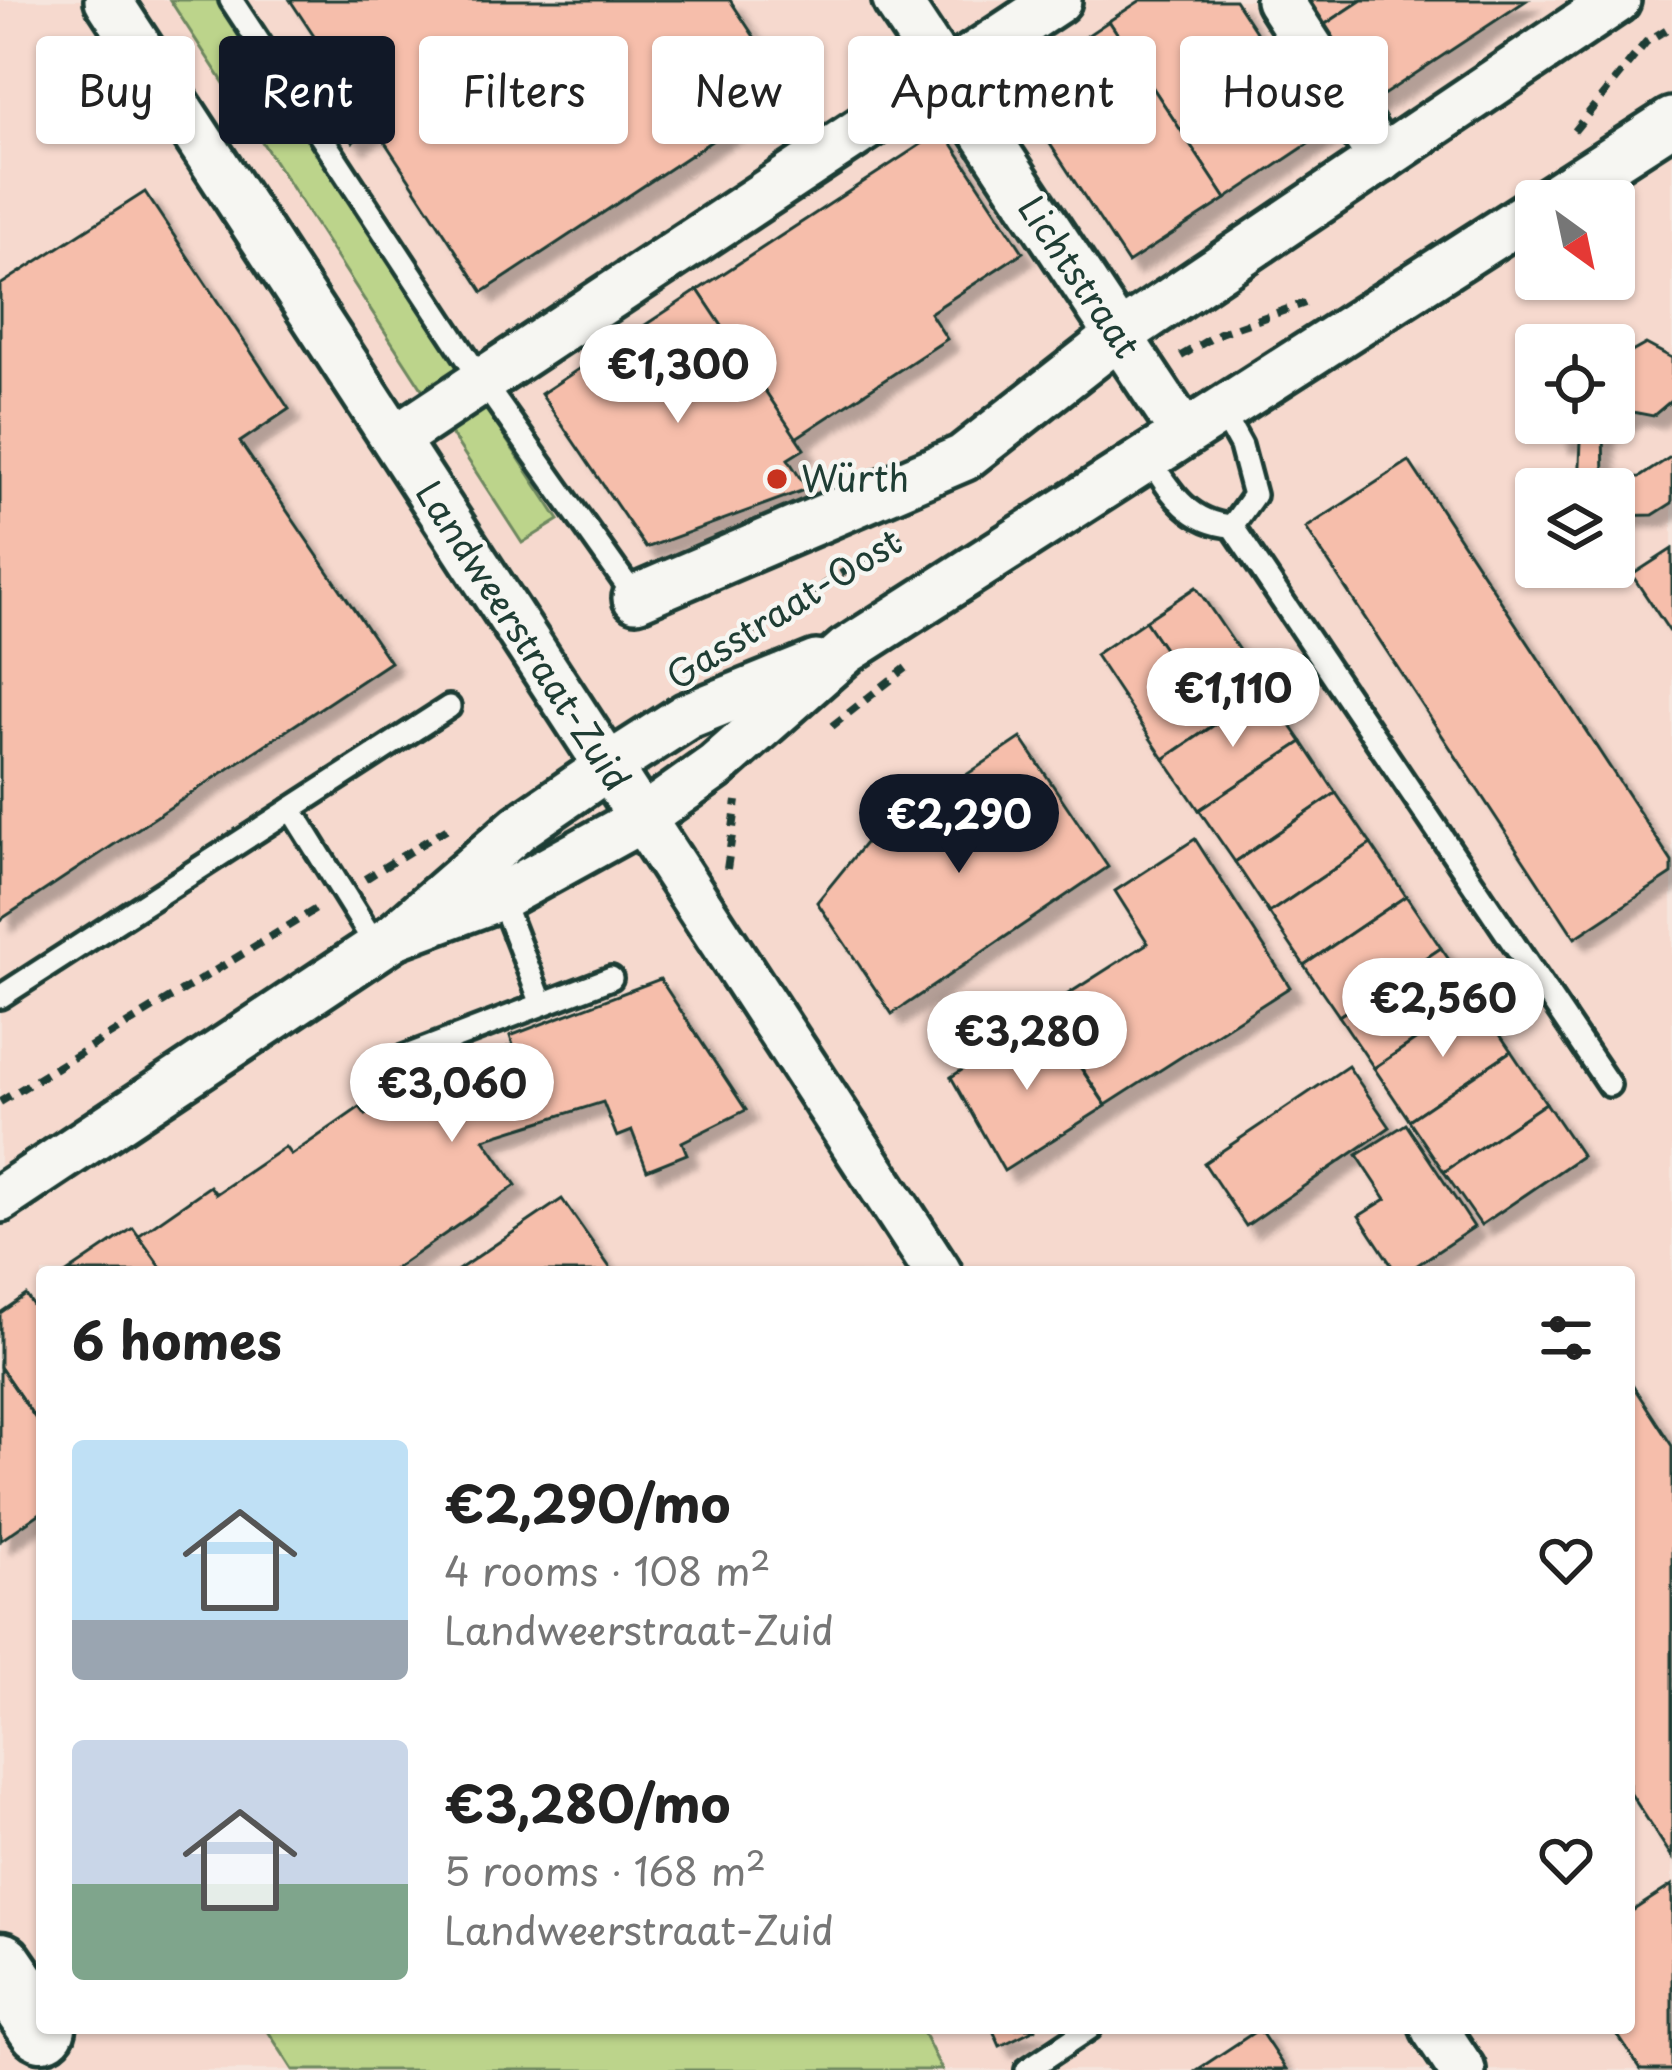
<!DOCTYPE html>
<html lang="en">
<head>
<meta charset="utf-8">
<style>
	body { margin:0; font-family:"Playpen Sans",sans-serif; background:#f2f2f2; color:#222; height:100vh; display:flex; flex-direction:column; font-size:45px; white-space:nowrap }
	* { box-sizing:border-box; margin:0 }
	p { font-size:39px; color:#767676 }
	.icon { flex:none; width:66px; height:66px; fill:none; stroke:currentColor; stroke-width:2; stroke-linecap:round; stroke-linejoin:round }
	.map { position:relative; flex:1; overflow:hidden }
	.sheet { position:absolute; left:36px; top:1266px; width:1599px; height:768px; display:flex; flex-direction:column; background:#fff; border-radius:12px; box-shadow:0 3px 9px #0004 }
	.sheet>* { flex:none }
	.top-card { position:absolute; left:36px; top:36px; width:1602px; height:108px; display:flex; gap:24px }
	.needle { width:78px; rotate:147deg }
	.tools { position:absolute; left:1515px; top:180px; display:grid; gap:24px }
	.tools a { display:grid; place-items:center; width:120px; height:120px; border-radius:12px; background:#fff; box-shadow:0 3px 9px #0004; font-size:60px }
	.price { position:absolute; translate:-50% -102px; padding:0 27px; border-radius:42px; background:#fff; color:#222; font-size:39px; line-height:78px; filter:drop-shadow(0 3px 6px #0008) }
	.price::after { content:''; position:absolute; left:50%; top:72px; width:36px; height:27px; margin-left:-18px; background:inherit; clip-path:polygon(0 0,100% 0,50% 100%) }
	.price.on { background:#111827; color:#fff }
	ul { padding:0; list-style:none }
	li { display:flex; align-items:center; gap:36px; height:300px; padding:0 36px }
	li span { display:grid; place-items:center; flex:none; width:336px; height:240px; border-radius:12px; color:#555 }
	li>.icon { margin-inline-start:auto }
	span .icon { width:144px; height:144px; fill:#fffc; stroke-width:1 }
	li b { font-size:51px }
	h2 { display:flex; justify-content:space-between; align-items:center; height:144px; padding:0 36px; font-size:51px }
	.tag { padding:0 42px; border-radius:12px; background:#fff; box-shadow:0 3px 9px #0004; font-size:42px; line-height:108px }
	.tag.on { background:#111827; color:#fff }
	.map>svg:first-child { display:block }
	.built { fill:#f6d9ce; fill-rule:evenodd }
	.green { fill:#bcd48b; stroke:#6e8860; stroke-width:3 }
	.building { fill:#f6beab; stroke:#1f3d34; stroke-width:3; filter:url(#shadow) }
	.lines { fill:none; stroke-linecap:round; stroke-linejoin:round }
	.lane-casing { stroke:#1f3d34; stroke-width:30 }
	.street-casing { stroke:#1f3d34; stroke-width:54 }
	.primary-casing { stroke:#1f3d34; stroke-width:75 }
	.path { stroke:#1f3d34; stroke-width:8; stroke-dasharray:12 9; stroke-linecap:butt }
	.lane { stroke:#f6f6f2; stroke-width:21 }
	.street { stroke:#f6f6f2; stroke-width:45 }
	.primary { stroke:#f6f6f2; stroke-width:66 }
	.poi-dot { fill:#c8321e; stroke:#f6f6f2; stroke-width:4.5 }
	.labels { text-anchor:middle; stroke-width:9; stroke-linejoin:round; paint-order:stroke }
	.street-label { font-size:36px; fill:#1f3d34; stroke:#f6f6f2 }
	.poi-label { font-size:36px; fill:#1f3d34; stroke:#f6f6f2; text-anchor:start }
</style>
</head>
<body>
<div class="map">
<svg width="1672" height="2070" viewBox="0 0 1672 2070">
	<defs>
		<filter id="shadow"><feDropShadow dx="11" dy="11" stdDeviation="3" flood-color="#0004"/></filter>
	</defs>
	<rect width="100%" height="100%" fill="#f6e5dd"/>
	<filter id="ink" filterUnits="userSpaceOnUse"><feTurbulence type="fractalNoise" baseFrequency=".00833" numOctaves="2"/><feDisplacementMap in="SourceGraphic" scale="24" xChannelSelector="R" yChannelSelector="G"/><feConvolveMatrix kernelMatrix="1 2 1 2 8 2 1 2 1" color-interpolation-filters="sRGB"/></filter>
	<g filter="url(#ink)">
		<path class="built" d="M0 0H1672V2070H0ZM1536 201H1614V279H1536ZM1536 345H1614V423H1536ZM1536 489H1614V567H1536ZM42 1272H1629V2028H42Z"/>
		<g class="green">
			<polygon points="170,0 219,0 559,520 522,543"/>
			<polygon points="266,2028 921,2028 942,2070 293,2070"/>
		</g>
		<g class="building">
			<polygon points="290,0 730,0 789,90 483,292 375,127 353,142 323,97 345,83"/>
			<polygon points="1141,0 1235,0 1323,134 1226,199 1109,21"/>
			<polygon points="1294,0 1362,0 1315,31"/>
			<polygon points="1362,0 1527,0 1365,107 1315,31"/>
			<polygon points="1109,21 1226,199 1128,263 1012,86"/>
			<polygon points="943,130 1023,252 930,313 947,339 796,438 698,290"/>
			<polygon points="145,192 289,409 240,442 390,662 0,920 0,285"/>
			<polygon points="698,290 804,449 788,459 807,489 646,548 541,394"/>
			<polygon points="1646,344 1672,358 1672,400 1653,416 1633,412 1603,431 1604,478 1640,477 1672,456 1672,503 1653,515 1614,516 1614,489 1579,489 1581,440 1559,441 1558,423 1614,423 1614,362"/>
			<polygon points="1409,461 1672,862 1672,874 1575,938 1306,528"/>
			<polygon points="1672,549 1672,635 1632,575"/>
			<polygon points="1196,587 1266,690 1215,724 1145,621"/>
			<polygon points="1145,621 1215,724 1164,759 1095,655"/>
			<polygon points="1266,690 1302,742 1199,810 1164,759"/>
			<polygon points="1021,738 1108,867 892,1014 817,902 865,843"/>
			<polygon points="1302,742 1336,793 1235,862 1199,810"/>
			<polygon points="1336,793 1371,844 1269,913 1235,862"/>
			<polygon points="1195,839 1290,987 1106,1105 1043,1010 1148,943 1115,891"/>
			<polygon points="1371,844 1406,896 1304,965 1269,913"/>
			<polygon points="1406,896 1441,948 1339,1016 1304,965"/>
			<polygon points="1441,948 1476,999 1374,1068 1339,1016"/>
			<polygon points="660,979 746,1110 682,1142 687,1154 647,1170 632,1131 617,1137 603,1102 484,1139 516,1185 390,1272 164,1272 138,1236 210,1186 216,1194 285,1147 291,1155 360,1107 366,1115 435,1068 438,1072 513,1045 510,1036"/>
			<polygon points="1476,999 1511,1051 1409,1120 1374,1068"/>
			<polygon points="1046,1016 1106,1106 1004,1171 951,1077"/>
			<polygon points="1511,1051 1546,1103 1444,1172 1409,1120"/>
			<polygon points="1348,1066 1390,1127 1246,1226 1204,1163"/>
			<polygon points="1546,1103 1582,1156 1481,1225 1444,1172"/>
			<polygon points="1406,1124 1474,1227 1407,1272 1396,1272 1359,1216 1386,1199 1357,1155"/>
			<polygon points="562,1199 613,1272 455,1272 537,1216"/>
			<polygon points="133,1228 164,1272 68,1272"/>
			<polygon points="26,1295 42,1319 42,1428 0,1367 0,1313"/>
			<polygon points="0,1367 42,1428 42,1512 0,1541"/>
			<polygon points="1629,1380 1672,1446 1672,1857 1629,1791"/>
			<polygon points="1672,1885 1672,2070 1641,2070 1613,2028 1629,2028 1629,1913"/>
			<polygon points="992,2028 1037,2028 1000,2046"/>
			<polygon points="1259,2029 1286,2070 1197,2070"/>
		</g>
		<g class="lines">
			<defs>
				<g id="lane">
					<polyline points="231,0 482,381 636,598"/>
					<path d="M1148 457C1170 491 1188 523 1232 526L1254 495 1241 446 1221 410"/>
					<polyline points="1232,526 1609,1085"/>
					<polyline points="291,809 377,947"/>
					<polyline points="499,893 542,1004"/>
					<polyline points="0,997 449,707"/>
					<polyline points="370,1070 611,978"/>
					<polyline points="1027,2070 1090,2028"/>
				</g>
				<g id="street">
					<polyline points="108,0 938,1272"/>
					<polyline points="896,0 1184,434"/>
					<polyline points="1279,0 1382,159"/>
					<polyline points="1548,201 1672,121"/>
					<polyline points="395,439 1058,0"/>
					<polyline points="636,598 963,458 1117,337 1617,0"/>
					<polyline points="395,936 500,897 640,820 716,766 846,651 1536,209"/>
					<polyline points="0,1199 395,936 519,828 609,766 687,716 816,664"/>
					<polyline points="1434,2028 1462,2070"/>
				</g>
				<polyline id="primary" points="0,1966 42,2027"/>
			</defs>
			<use href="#lane" class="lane-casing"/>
			<use href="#street" class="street-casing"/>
			<use href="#primary" class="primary-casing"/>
			<g class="path">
				<polyline points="1574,131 1646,42 1672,26"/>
				<polyline points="1181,356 1220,333 1305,303"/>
				<polyline points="717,654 901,535"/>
				<polyline points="832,726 906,668"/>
				<polyline points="727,869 737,801"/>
				<polyline points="365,879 454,824"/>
				<polyline points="0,1102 321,906"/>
			</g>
			<use href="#lane" class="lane"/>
			<use href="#street" class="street"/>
			<use href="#primary" class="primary"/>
		</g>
	</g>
	<circle class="poi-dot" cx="777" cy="479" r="12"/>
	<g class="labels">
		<g class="street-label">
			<text transform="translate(1079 277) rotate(56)" y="13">Lichtstraat</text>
			<text transform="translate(784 609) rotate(-32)" y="13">Gasstraat-Oost</text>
			<text transform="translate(523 636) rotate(57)" y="13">Landweerstraat-Zuid</text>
		</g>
		<g class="poi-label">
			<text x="801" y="492">Würth</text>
		</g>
	</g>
</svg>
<div class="tools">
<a><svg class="needle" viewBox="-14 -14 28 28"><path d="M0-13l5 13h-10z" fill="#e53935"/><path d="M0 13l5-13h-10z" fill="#767676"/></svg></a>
<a><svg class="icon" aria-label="locate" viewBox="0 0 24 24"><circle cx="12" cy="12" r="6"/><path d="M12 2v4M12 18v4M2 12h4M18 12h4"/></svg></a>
<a><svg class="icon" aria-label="layers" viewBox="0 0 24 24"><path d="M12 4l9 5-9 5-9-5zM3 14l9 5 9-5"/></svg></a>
</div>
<b class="price" style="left:678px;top:426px">€1,300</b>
<b class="price" style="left:1233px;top:750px">€1,110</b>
<b class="price on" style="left:959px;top:876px">€2,290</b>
<b class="price" style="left:1443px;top:1060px">€2,560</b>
<b class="price" style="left:1027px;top:1093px">€3,280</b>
<b class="price" style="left:452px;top:1145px">€3,060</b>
<div class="top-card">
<a class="tag">Buy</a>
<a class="tag on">Rent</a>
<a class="tag">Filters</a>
<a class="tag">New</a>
<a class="tag">Apartment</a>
<a class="tag">House</a>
</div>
<section class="sheet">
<h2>6 homes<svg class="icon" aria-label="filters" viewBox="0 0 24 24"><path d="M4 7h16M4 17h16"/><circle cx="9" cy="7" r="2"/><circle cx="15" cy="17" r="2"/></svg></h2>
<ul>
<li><span style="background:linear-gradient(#bfe0f5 75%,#9aa5b1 0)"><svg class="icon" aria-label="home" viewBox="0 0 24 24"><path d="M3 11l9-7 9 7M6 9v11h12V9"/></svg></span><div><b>€2,290/mo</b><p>4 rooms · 108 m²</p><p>Landweerstraat-Zuid</p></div><svg class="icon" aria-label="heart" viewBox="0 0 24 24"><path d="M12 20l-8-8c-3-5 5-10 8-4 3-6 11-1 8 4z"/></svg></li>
<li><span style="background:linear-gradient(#c9d6e8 60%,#7fa58c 0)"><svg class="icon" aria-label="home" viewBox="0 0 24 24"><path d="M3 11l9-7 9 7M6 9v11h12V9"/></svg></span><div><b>€3,280/mo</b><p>5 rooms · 168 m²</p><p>Landweerstraat-Zuid</p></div><svg class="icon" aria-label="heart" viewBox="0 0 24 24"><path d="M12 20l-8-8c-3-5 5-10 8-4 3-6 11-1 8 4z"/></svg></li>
</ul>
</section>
</div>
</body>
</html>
